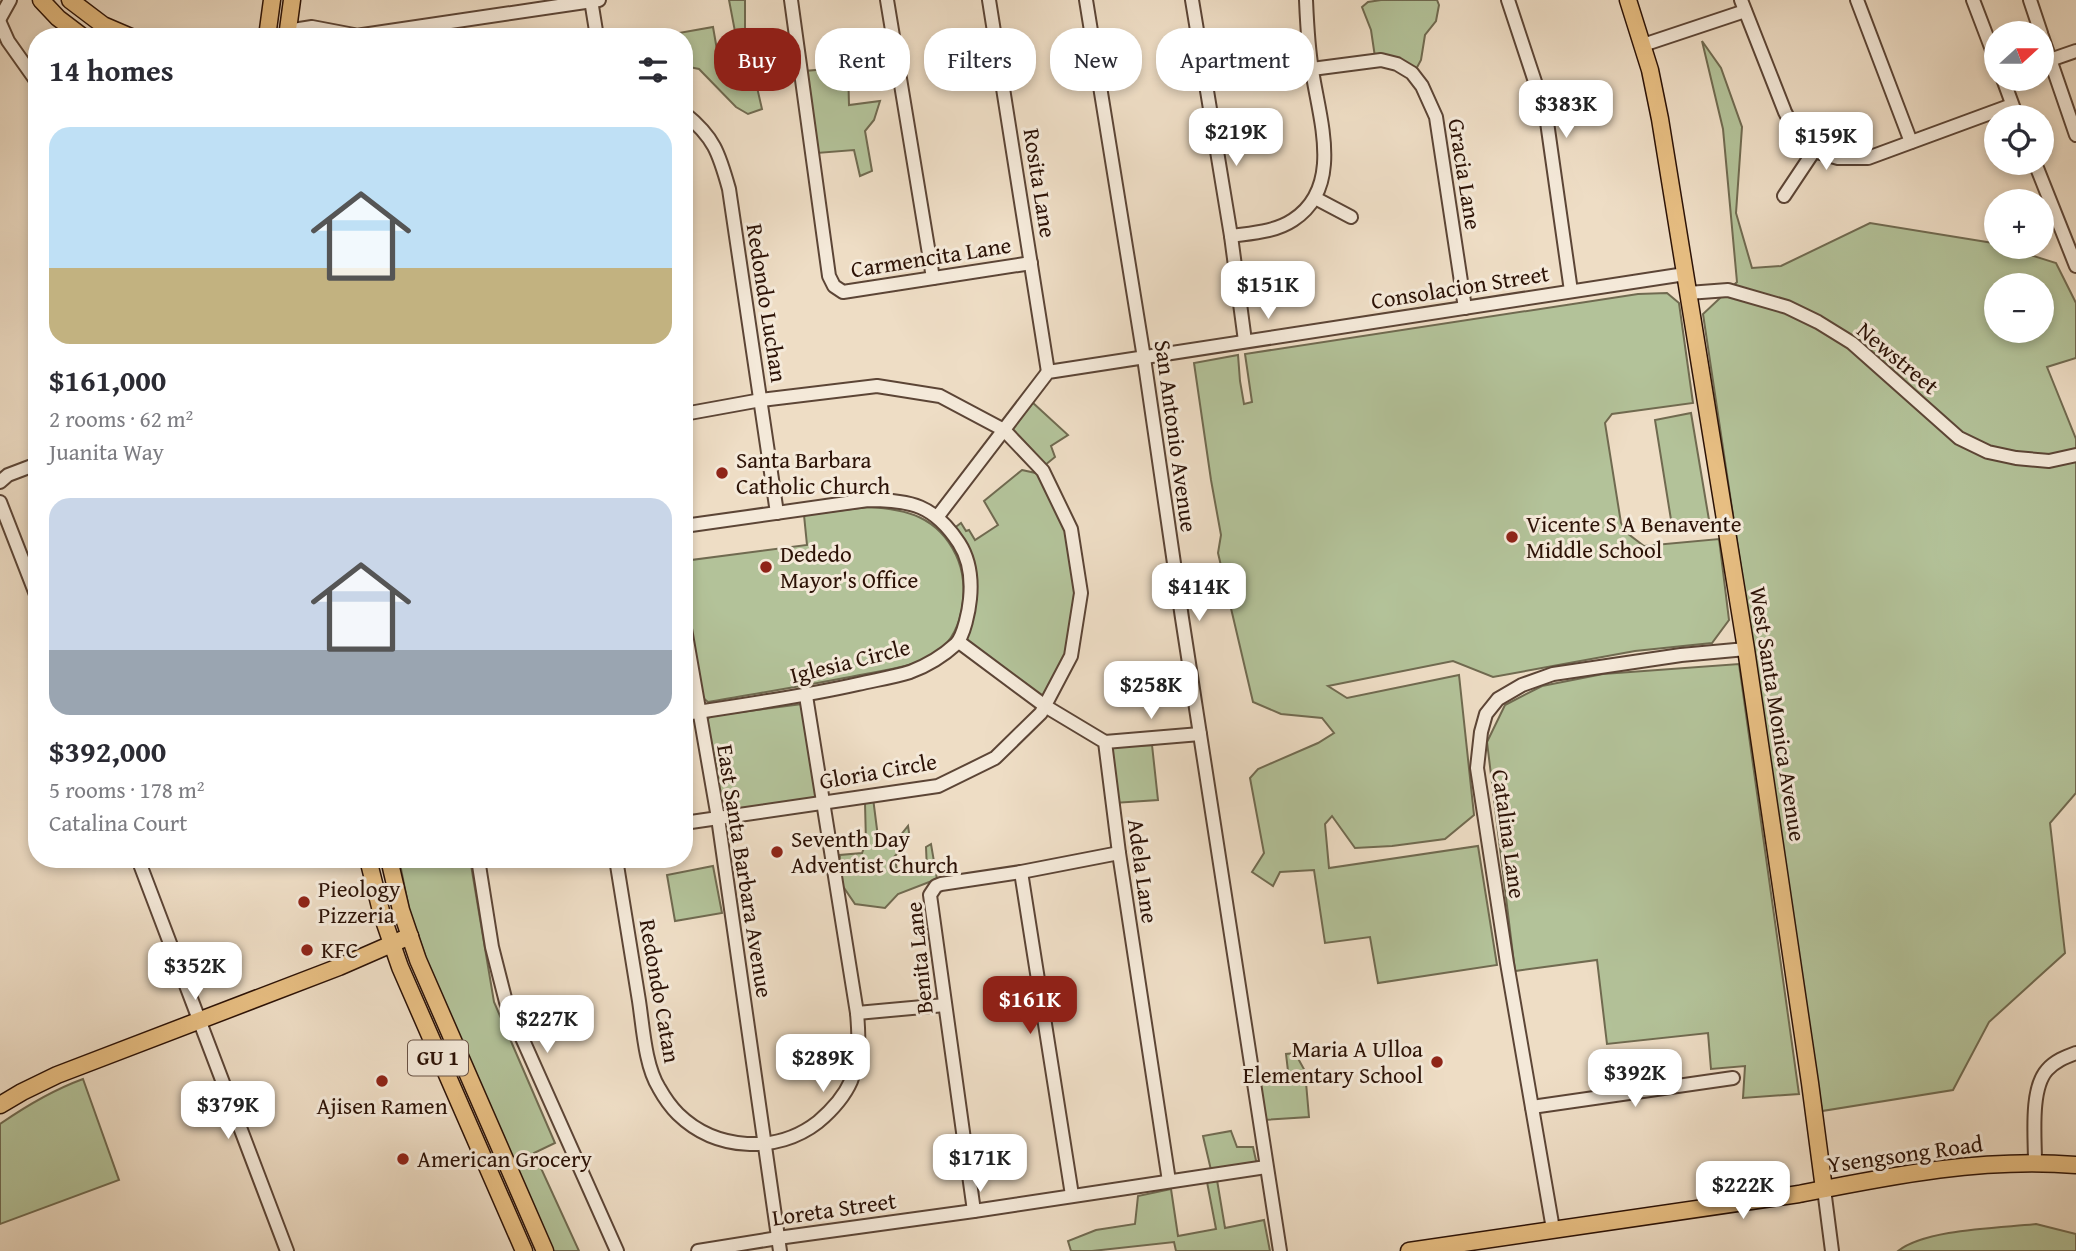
<!DOCTYPE html>
<html lang="en">
<head>
<meta charset="utf-8">
<style>
	body { margin:0; font-family:"Gentium Book Plus",serif; background:#f2f2f3; color:#2b2b33; height:100vh; display:flex; flex-direction:column; font-size:26px; white-space:nowrap }
	* { box-sizing:border-box; margin:0 }
	p { font-size:23px; color:#7c7c81 }
	.icon { flex:none; width:38px; height:38px; fill:none; stroke:currentColor; stroke-width:2; stroke-linecap:round; stroke-linejoin:round }
	.map { position:relative; flex:1; overflow:hidden }
	.panel { position:absolute; left:28px; top:28px; width:665px; height:840px; display:flex; flex-direction:column; background:#fff; border-radius:28px; box-shadow:0 4px 10px #0003 }
	.panel>* { flex:none }
	.banner { position:absolute; left:714px; top:28px; width:665px; height:63px; display:flex; gap:14px }
	.needle { width:46px; rotate:69deg }
	.controls { position:absolute; left:1984px; top:21px; display:grid; gap:14px }
	.controls a { display:grid; place-items:center; width:70px; height:70px; border-radius:50%; background:#fff; box-shadow:0 4px 10px #0003; font-size:35px }
	.price { position:absolute; translate:-50% -60px; padding:0 16px; border-radius:14px; background:#fff; color:#222; font-size:23px; line-height:46px; filter:drop-shadow(0 2px 4px #0008) }
	.price::after { content:''; position:absolute; left:50%; top:42px; width:21px; height:16px; margin-left:-10px; background:inherit; clip-path:polygon(0 0,100% 0,50% 100%) }
	.price.active { background:#8f2418; color:#fff }
	ul { padding:0; list-style:none }
	li { display:grid; align-content:center; gap:14px; height:371px; padding:0 21px }
	li span { display:grid; place-items:center; height:217px; border-radius:21px; color:#555 }
	li>.icon { margin-inline-start:auto }
	span .icon { width:126px; height:126px; fill:#fffc; stroke-width:1 }
	li b { font-size:30px }
	h2 { display:flex; justify-content:space-between; align-items:center; height:84px; padding:0 21px; font-size:30px }
	.pill { padding:0 24px; border-radius:28px; background:#fff; box-shadow:0 4px 10px #0003; font-size:24px; line-height:63px }
	.pill.active { background:#8f2418; color:#fff }
	.map>svg:first-child { display:block }
	.green { fill:#b3c299; stroke:#706a50; stroke-width:2; fill-rule:evenodd }
	.lines { fill:none; stroke-linecap:round; stroke-linejoin:round }
	.minor-casing { stroke:#5c4536; stroke-width:16 }
	.major-casing { stroke:#2c1206; stroke-width:19 }
	.minor { stroke:#f4e9d9; stroke-width:12 }
	.major { stroke:#e7be82; stroke-width:16 }
	.poi-dot { fill:#8f2418; stroke:#f4e9d9; stroke-width:2.5 }
	.labels { text-anchor:middle; stroke-width:6; stroke-linejoin:round; paint-order:stroke }
	.shield { fill:#f4e9d9; stroke:#685245; stroke-width:2 }
	.shield-label { font-size:21px; font-weight:bold; fill:#2c1206 }
	.street-label { font-size:23px; fill:#2c1206; stroke:#f4e9d9 }
	.poi-label { font-size:23px; fill:#2c1206; stroke:#f4e9d9; text-anchor:start }
</style>
</head>
<body>
<div class="map">
<svg width="2076" height="1251" viewBox="0 0 2076 1251">
	<rect width="100%" height="100%" fill="#eeddc5"/>
	<filter id="stains"><feTurbulence type="fractalNoise" baseFrequency=".00286" numOctaves="4"/><feColorMatrix values="0 0 0 0 .2 0 0 0 0 .09 0 0 0 0 .02 0 0 0 .5 -.17"/></filter>
	<radialGradient id="worn" r=".72"><stop offset=".6" stop-color="#630" stop-opacity="0"/><stop offset="1" stop-color="#630" stop-opacity=".3"/></radialGradient>
	<g class="green">
		<polygon points="729,0 745,0 745,35 762,109 748,114 736,107 699,69 684,66 684,37 673,37 673,34 713,27 720,67 741,63"/>
		<polygon points="1381,0 1437,0 1439,5 1436,21 1425,35 1421,60 1414,73 1375,57 1371,30 1362,7 1368,2"/>
		<path d="M1702 41 1721 68 1742 127 1736 213 1752 268 1781 266 1870 223 1993 243 1997 244V247H2005L2056 263 2076 303V358L2047 367 2076 439V793L2050 823 2065 953 1989 1022 1953 1090 1822 1111 1703 314 1737 282 1723 129ZM1997 285H2042V331H1997Z"/>
		<polygon points="848,67 849,105 880,101 874,120 865,131 872,171 860,176 854,150 817,153 805,71"/>
		<polygon points="1667,293 1679,303 1693,403 1612,414 1605,423 1621,523 1627,533 1644,546 1719,539 1729,620 1712,643 1635,651 1493,677 1453,661 1328,686 1347,698 1459,675 1474,815 1445,839 1392,846 1355,848 1332,816 1325,824 1329,868 1478,846 1497,965 1378,983 1370,937 1325,943 1314,870 1280,872 1273,886 1252,872 1264,853 1250,778 1258,769 1318,743 1334,733 1322,718 1281,714 1253,702 1218,553 1221,535 1211,480 1194,363 1238,355 1240,381 1244,404 1252,402 1245,354 1638,294"/>
		<polygon points="1032,402 1068,435 1051,446 1055,457 1044,466 1010,430"/>
		<polygon points="1691,413 1709,520 1672,526 1655,420"/>
		<polygon points="1022,470 1040,474 1070,530 1078,592 1069,655 1042,702 961,641 975,580 953,529 961,523 966,531 969,530 975,540 998,525 984,501"/>
		<path d="M868 507C907 509 938 517 956 555 971 586 964 638 932 655 910 668 884 670 860 675 810 685 759 693 708 702L702 697 684 588V561L807 545 804 515Z"/>
		<polygon points="1739,664 1799,1094 1743,1098 1745,1066 1711,1069 1708,1033 1607,1044 1597,960 1515,971 1487,742 1505,705 1542,686 1603,674"/>
		<polygon points="802,704 817,799 724,812 718,803 706,722 710,716"/>
		<polygon points="1152,745 1158,800 1114,803 1109,747"/>
		<polygon points="873,798 879,845 892,846 908,826 910,839 894,857 898,873 927,870 926,847 931,844 937,879 898,894 885,908 855,904 838,879 840,855 862,853 866,843 865,803"/>
		<polygon points="399,859 470,859 494,1002 555,1143 534,1153 579,1251 552,1251 427,961 409,909"/>
		<polygon points="713,866 722,913 675,921 667,875"/>
		<polygon points="1295,1053 1305,1071 1309,1117 1263,1120 1257,1075 1288,1071 1286,1054"/>
		<path d="M83 1079 119 1180 0 1224V1124C26 1106 53 1090 83 1079Z"/>
		<polygon points="1231,1131 1237,1147 1253,1147 1257,1165 1211,1170 1203,1136"/>
		<polygon points="1217,1180 1225,1228 1264,1220 1270,1251 1176,1251 1174,1242 1092,1251 1071,1251 1068,1241 1096,1230 1135,1224 1138,1196 1171,1189 1178,1236 1216,1229 1207,1182"/>
		<path d="M2036 1224 2076 1234V1251H1898C1926 1229 1999 1228 2036 1224Z"/>
	</g>
	<g class="lines">
		<defs>
			<g id="minor">
				<polyline points="591,0 597,37"/>
				<polyline points="791,0 829,276 834,286 843,292 1031,263"/>
				<polyline points="887,0 933,278"/>
				<polyline points="989,0 1048,372"/>
				<polyline points="1086,0 1144,358 1182,618 1280,1251"/>
				<polyline points="1192,0 1231,236 1245,341"/>
				<polyline points="1508,0 1546,115 1571,291"/>
				<polyline points="1741,0 1785,112 1797,135 1814,151 1838,158 1868,158 2012,105"/>
				<polyline points="1857,0 1911,142"/>
				<polyline points="1973,0 1997,63"/>
				<polyline points="2030,0 2041,33"/>
				<polyline points="0,18 10,0"/>
				<polyline points="0,23 8,41 37,82"/>
				<polyline points="287,31 312,27 354,35"/>
				<polyline points="2042,36 2076,135"/>
				<polyline points="349,37 599,0"/>
				<polyline points="1643,45 1745,11"/>
				<polyline points="2050,60 2076,51"/>
				<polyline points="1312,69 1381,60 1397,64 1412,73 1422,86 1436,117 1465,308"/>
				<polyline points="2003,79 2017,117"/>
				<path d="M684 113C714 137 719 153 729 189L777 513"/>
				<polyline points="2035,163 2076,266"/>
				<polyline points="1784,196 1814,151"/>
				<polyline points="1315,198 1351,217"/>
				<path d="M1231 236C1252 233 1275 232 1293 220 1344 187 1319 118 1312 70 1308 47 1307 23 1306 0"/>
				<polyline points="1688,293 1728,290 1787,307 1818,322 1852,343 1959,438 1988,452 2016,458 2049,461 2076,455"/>
				<polyline points="684,414 761,400 877,386 940,396 1004,430 1043,471 1071,529 1081,593 1071,656 1041,713 995,758 938,786 684,823"/>
				<polyline points="0,482 8,475 37,464"/>
				<polyline points="0,502 37,597"/>
				<polyline points="938,516 1048,372 1685,274"/>
				<path d="M684 526 868 500C911 500 934 505 959 543 970 560 972 579 970 599 969 610 964 636 956 644 944 655 926 666 910 672 894 677 875 680 858 684 801 697 743 705 684 714"/>
				<polyline points="684,623 718,818 780,1251"/>
				<polyline points="959,642 1045,706 1105,742 1119,853 1169,1181"/>
				<polyline points="1105,742 1200,734"/>
				<polyline points="138,859 287,1251"/>
				<polyline points="478,859 492,947 506,1002 617,1251"/>
				<path d="M616 859C624 906 631 954 639 1001 643 1027 645 1066 659 1088 664 1097 671 1107 678 1114 716 1151 777 1154 818 1122 831 1111 844 1097 851 1081 860 1059 859 1036 857 1013L806 696"/>
				<polyline points="1021,872 1072,1195"/>
				<polyline points="857,1013 945,1005"/>
				<polyline points="1532,1107 1733,1078"/>
				<path d="M2035 1162C2035 1137 2030 1089 2047 1070 2055 1061 2065 1057 2076 1053"/>
				<polyline points="1824,1189 1832,1251"/>
				<polyline points="974,1211 930,895 936,886 941,884 1021,872 1119,853"/>
				<polyline points="1553,1229 1507,963 1477,768 1481,732 1486,714 1498,699 1522,685 1553,674 1681,655 1746,649"/>
				<polyline points="698,1251 778,1238 974,1211 1266,1167"/>
			</g>
			<g id="major">
				<polyline points="41,0 58,18 83,37"/>
				<polyline points="70,0 103,25 131,37"/>
				<polyline points="1628,0 1650,70 1660,119 1746,649 1810,1083 1824,1189"/>
				<polyline points="267,37 272,0"/>
				<polyline points="287,37 292,0"/>
				<polyline points="368,859 382,915 400,967 524,1251"/>
				<polyline points="389,859 401,910 418,960 545,1251"/>
				<polyline points="0,1105 22,1092 57,1075 339,967 410,936"/>
				<path d="M1409 1251 1799 1194C1890 1176 1984 1157 2076 1165"/>
			</g>
		</defs>
		<use href="#minor" class="minor-casing"/>
		<use href="#major" class="major-casing"/>
		<use href="#minor" class="minor"/>
		<use href="#major" class="major"/>
	</g>
	<g class="poi-dot">
		<circle cx="722" cy="473" r="7"/>
		<circle cx="1512" cy="537" r="7"/>
		<circle cx="766" cy="567" r="7"/>
		<circle cx="777" cy="852" r="7"/>
		<circle cx="304" cy="902" r="7"/>
		<circle cx="307" cy="950" r="7"/>
		<circle cx="1437" cy="1062" r="7"/>
		<circle cx="382" cy="1081" r="7"/>
		<circle cx="403" cy="1159" r="7"/>
	</g>
	<g class="labels">
		<rect class="shield" x="408" y="1040.5" width="60" height="35" rx="5"/>
		<g class="shield-label">
			<text x="438" y="1065">GU 1</text>
		</g>
		<g class="street-label">
			<text transform="translate(1465 174) rotate(81)" y="8">Gracia Lane</text>
			<text transform="translate(1040 183) rotate(81)" y="8">Rosita Lane</text>
			<text transform="translate(931 257) rotate(-9)" y="8">Carmencita Lane</text>
			<text transform="translate(1460 287) rotate(-9)" y="8">Consolacion Street</text>
			<text transform="translate(767 303) rotate(81)" y="8">Redondo Luchan</text>
			<text transform="translate(1898 358) rotate(40)" y="8">Newstreet</text>
			<text transform="translate(1176 436) rotate(82)" y="8">San Antonio Avenue</text>
			<text transform="translate(850 661) rotate(-14)" y="8">Iglesia Circle</text>
			<text transform="translate(1778 714) rotate(81)" y="8">West Santa Monica Avenue</text>
			<text transform="translate(878 771) rotate(-10)" y="8">Gloria Circle</text>
			<text transform="translate(1509 834) rotate(82)" y="8">Catalina Lane</text>
			<text transform="translate(745 871) rotate(81)" y="8">East Santa Barbara Avenue</text>
			<text transform="translate(1143 871) rotate(82)" y="8">Adela Lane</text>
			<text transform="translate(919 958) rotate(-96)" y="8">Benita Lane</text>
			<text transform="translate(660 991) rotate(80)" y="8">Redondo Catan</text>
			<text transform="translate(1905 1154) rotate(-8)" y="8">Ysengsong Road</text>
			<text transform="translate(834 1209) rotate(-8)" y="8">Loreta Street</text>
		</g>
		<g class="poi-label">
			<text x="736" y="468">Santa Barbara<tspan x="736" dy="26">Catholic Church</tspan></text>
			<text x="1526" y="532">Vicente S A Benavente<tspan x="1526" dy="26">Middle School</tspan></text>
			<text x="780" y="562">Dededo<tspan x="780" dy="26">Mayor's Office</tspan></text>
			<text x="791" y="847">Seventh Day<tspan x="791" dy="26">Adventist Church</tspan></text>
			<text x="318" y="897">Pieology<tspan x="318" dy="26">Pizzeria</tspan></text>
			<text x="321" y="958">KFC</text>
			<text x="1423" y="1057" text-anchor="end">Maria A Ulloa<tspan x="1423" dy="26">Elementary School</tspan></text>
			<text x="382" y="1114" text-anchor="middle">Ajisen Ramen</text>
			<text x="417" y="1167">American Grocery</text>
		</g>
	</g>
	<rect width="100%" height="100%" filter="url(#stains)"/>
	<rect width="100%" height="100%" fill="url(#worn)"/>
</svg>
<div class="controls">
<a><svg class="needle" viewBox="-14 -14 28 28"><path d="M0-13l5 13h-10z" fill="#e53935"/><path d="M0 13l5-13h-10z" fill="#7c7c81"/></svg></a>
<a><svg class="icon" aria-label="locate" viewBox="0 0 24 24"><circle cx="12" cy="12" r="6"/><path d="M12 2v4M12 18v4M2 12h4M18 12h4"/></svg></a>
<a>+</a>
<a>−</a>
</div>
<b class="price" style="left:1566px;top:140px">$383K</b>
<b class="price" style="left:1236px;top:168px">$219K</b>
<b class="price" style="left:1826px;top:172px">$159K</b>
<b class="price" style="left:1268px;top:321px">$151K</b>
<b class="price" style="left:1199px;top:623px">$414K</b>
<b class="price" style="left:1151px;top:721px">$258K</b>
<b class="price" style="left:195px;top:1002px">$352K</b>
<b class="price active" style="left:1030px;top:1036px">$161K</b>
<b class="price" style="left:547px;top:1055px">$227K</b>
<b class="price" style="left:823px;top:1094px">$289K</b>
<b class="price" style="left:1635px;top:1109px">$392K</b>
<b class="price" style="left:228px;top:1141px">$379K</b>
<b class="price" style="left:980px;top:1194px">$171K</b>
<b class="price" style="left:1743px;top:1221px">$222K</b>
<div class="banner">
<a class="pill active">Buy</a>
<a class="pill">Rent</a>
<a class="pill">Filters</a>
<a class="pill">New</a>
<a class="pill">Apartment</a>
</div>
<section class="panel">
<h2>14 homes<svg class="icon" aria-label="filters" viewBox="0 0 24 24"><path d="M4 7h16M4 17h16"/><circle cx="9" cy="7" r="2"/><circle cx="15" cy="17" r="2"/></svg></h2>
<ul>
<li><span style="background:linear-gradient(#bfe0f5 65%,#c2b280 0)"><svg class="icon" aria-label="home" viewBox="0 0 24 24"><path d="M3 11l9-7 9 7M6 9v11h12V9"/></svg></span><div><b>$161,000</b><p>2 rooms · 62 m²</p><p>Juanita Way</p></div></li>
<li><span style="background:linear-gradient(#c9d6e8 70%,#9aa5b1 0)"><svg class="icon" aria-label="home" viewBox="0 0 24 24"><path d="M3 11l9-7 9 7M6 9v11h12V9"/></svg></span><div><b>$392,000</b><p>5 rooms · 178 m²</p><p>Catalina Court</p></div></li>
</ul>
</section>
</div>
</body>
</html>
